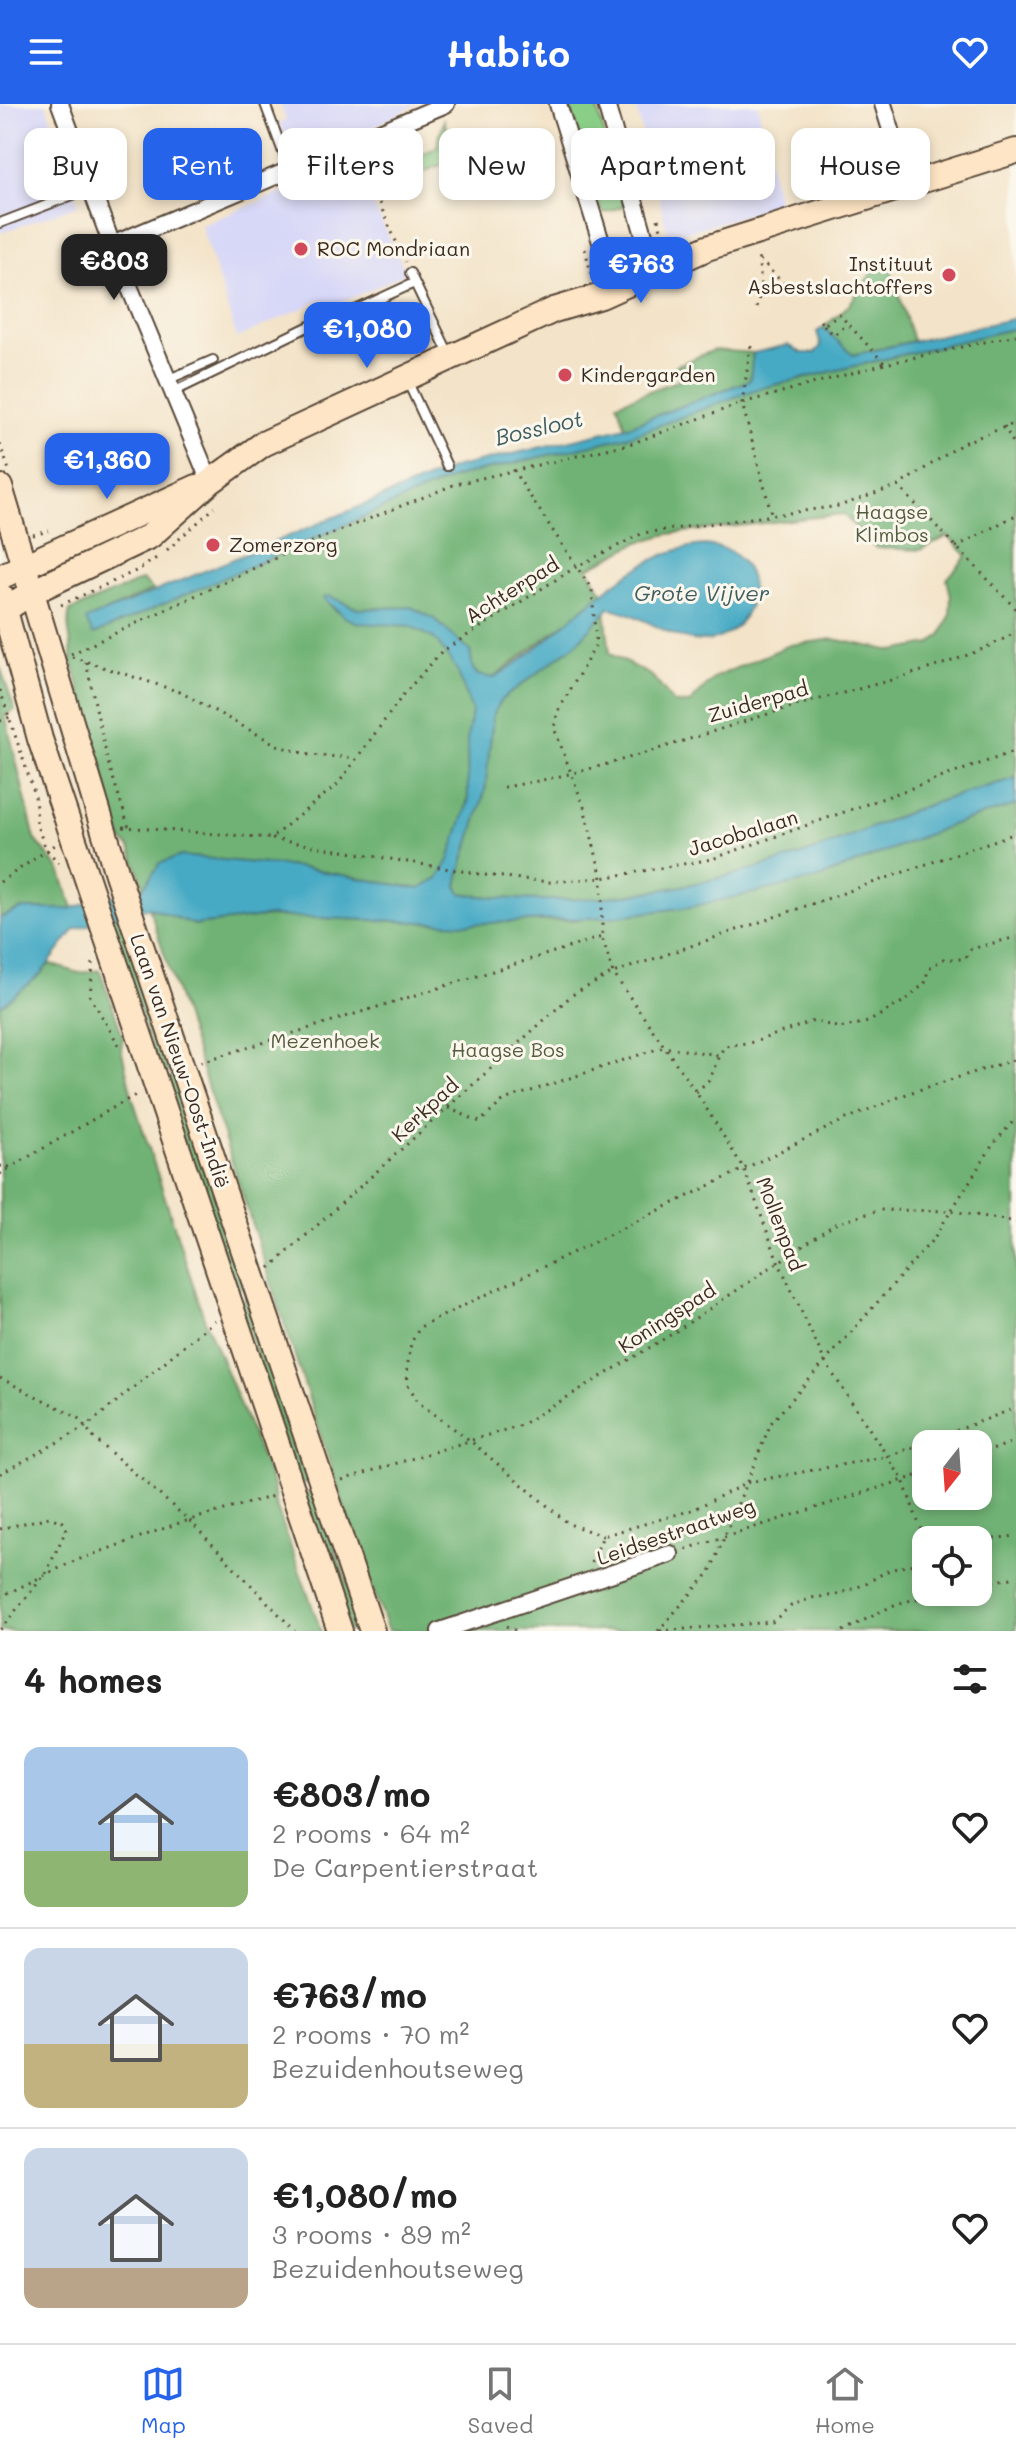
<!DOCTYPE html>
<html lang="en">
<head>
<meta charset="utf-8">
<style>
	body { margin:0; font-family:Mali,sans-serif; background:#f6f6f6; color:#222; height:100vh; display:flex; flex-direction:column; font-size:30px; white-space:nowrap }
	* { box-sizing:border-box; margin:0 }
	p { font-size:26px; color:#767676 }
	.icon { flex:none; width:44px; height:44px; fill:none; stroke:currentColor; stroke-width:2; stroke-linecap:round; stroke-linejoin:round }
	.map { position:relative; height:1527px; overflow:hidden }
	.drawer { display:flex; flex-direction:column; background:#fff; flex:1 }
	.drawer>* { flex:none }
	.banner { position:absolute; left:24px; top:24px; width:968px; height:72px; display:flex; gap:16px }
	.needle { width:52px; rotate:197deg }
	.fabs { position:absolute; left:912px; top:1326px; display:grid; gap:16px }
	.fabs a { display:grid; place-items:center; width:80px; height:80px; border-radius:16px; background:#fff; box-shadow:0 4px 12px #0003; font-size:40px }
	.price { position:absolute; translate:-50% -68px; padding:0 18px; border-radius:16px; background:#2563eb; color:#fff; font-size:26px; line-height:52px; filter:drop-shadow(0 2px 4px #0008) }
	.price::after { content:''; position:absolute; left:50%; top:48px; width:24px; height:18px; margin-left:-12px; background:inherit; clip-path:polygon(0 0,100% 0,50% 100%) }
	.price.on { background:#222; color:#fff }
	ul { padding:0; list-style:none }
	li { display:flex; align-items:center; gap:24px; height:200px; padding:0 24px }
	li+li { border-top:2px solid #e0e0e0 }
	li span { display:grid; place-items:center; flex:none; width:224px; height:160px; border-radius:16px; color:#555 }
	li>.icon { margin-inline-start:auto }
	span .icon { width:96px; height:96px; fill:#fffc; stroke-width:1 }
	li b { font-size:34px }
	h2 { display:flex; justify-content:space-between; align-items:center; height:96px; padding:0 24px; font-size:34px }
	.pill { padding:0 28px; border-radius:16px; background:#fff; box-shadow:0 4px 12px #0003; font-size:28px; line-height:72px }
	.pill.on { background:#2563eb; color:#fff }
	header { display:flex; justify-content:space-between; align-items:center; height:104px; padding:0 24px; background:#2563eb; color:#fff; font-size:36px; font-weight:700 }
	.tab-bar { display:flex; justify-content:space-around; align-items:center; height:112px; border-top:2px solid #e0e0e0; background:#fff; font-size:22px; color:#767676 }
	.tab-bar a { display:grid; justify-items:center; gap:4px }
	.tab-bar .on { color:#2563eb }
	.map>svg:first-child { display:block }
	.built { fill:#d7d7f8 }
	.green { fill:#8acf88; stroke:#627c53; stroke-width:2 }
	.forest { fill:#6fb274; stroke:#556e49; stroke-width:2; fill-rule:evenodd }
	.water { fill:#46aac5; stroke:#406a72; stroke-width:2 }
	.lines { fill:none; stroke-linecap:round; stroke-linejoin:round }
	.lane-casing { stroke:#574638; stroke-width:12 }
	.street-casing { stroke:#574638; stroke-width:20 }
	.secondary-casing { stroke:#574638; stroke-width:28 }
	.path { stroke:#574638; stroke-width:3; stroke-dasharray:2 6; stroke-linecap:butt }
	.lane { stroke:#fff; stroke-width:8 }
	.street { stroke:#fff; stroke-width:16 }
	.secondary { stroke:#fee5c5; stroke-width:24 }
	.poi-dot { fill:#d1495b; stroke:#fbf7ec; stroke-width:3 }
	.labels { text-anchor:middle; stroke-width:6; stroke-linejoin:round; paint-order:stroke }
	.poi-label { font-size:20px; fill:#3b2a1e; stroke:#fbf7ec; text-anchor:start }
	.park-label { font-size:20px; fill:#535c3e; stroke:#fbf7ec }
	.street-label { font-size:20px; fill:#3b2a1e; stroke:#fbf7ec }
	.water-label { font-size:22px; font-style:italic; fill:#3f5d61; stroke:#fbf7ec }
</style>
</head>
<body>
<header><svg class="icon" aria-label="menu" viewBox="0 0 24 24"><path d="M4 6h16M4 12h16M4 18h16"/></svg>Habito<svg class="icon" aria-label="heart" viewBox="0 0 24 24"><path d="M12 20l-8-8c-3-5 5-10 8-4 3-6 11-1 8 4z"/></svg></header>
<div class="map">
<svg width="1016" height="1527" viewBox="0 0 1016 1527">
	<rect width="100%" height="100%" fill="#fbf7ec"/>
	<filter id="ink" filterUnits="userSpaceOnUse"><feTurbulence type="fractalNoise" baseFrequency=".0125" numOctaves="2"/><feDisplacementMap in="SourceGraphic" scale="16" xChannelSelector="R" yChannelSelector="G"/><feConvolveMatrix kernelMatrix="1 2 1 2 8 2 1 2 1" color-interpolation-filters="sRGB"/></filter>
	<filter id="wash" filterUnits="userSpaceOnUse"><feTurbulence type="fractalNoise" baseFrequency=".006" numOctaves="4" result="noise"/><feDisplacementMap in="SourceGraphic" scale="32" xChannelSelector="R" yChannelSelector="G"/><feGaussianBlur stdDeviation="1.8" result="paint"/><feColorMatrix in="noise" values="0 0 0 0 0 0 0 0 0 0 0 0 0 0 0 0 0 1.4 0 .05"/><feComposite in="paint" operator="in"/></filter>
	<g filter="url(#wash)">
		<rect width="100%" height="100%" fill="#f3e3c8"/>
		<g class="built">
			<polygon points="0,0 46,0 79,101 0,129"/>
			<polygon points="280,0 417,0 373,23 292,53 279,19 286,16"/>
			<polygon points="635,0 758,0 778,101 669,133"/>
			<polygon points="354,60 406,169 328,205 323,195 237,234 201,121"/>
		</g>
		<g class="green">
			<polygon points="569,0 596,0 624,102 602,109"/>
			<polygon points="444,16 456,55 383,84 380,72 437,43"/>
		</g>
		<g class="forest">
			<polygon points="890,162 913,237 852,251 823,224 849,201 873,167"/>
			<path d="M1016 224V674C983 684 949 693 917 705 877 720 838 739 798 752 691 786 572 808 461 789L457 782 459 771 485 686 493 611 501 596 577 539 605 506 610 550 652 572 674 599 689 600 715 573 790 541 833 535 894 547 930 540 941 531 950 512 951 492 947 475 967 452 948 432 921 446 876 444 843 410 668 430 639 438 588 464 603 490 493 574 478 571 473 565 470 547 433 514 411 503 358 505 329 492 324 494C352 534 402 506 435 535 453 551 466 582 472 605 474 615 468 625 467 635 467 647 470 660 470 672 470 694 454 762 437 776 433 780 426 782 421 785L297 763 181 752 160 760 144 783 130 744 122 736 71 554C73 538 65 522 70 507L142 476 153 486 86 517 455 373 564 347 757 285Z"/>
			<polygon points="714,246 753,249 750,276 626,323 617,299 679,276 675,262"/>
			<polygon points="0,563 15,606 5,611 35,735 60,766 73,804 69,805 21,805 0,814"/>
			<path d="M1016 701V1527H388L358 1446 149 803 195 821 271 812 446 819 575 816ZM926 1340H978V1392H926ZM926 1436H978V1488H926Z"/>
			<polygon points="120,811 174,966 160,972 110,814"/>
			<polygon points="50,860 79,869 100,866 123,933 121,944 132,992 204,1214 273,1381 275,1399 321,1527 0,1527 0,903"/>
			<polygon points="177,971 244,1179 235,1190 162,978"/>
			<polygon points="249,1190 311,1378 298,1381 239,1199"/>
			<polygon points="315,1387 364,1527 349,1527 303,1390"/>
		</g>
		<g class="water">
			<polygon points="1016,214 1016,224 757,285 630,332 455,373 93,531 86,516 453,364 626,323 750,276 753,249 788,241 802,249 815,249 821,242 817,228 823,224 853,251"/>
			<path d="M706 441C716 443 728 444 735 451 771 480 745 536 703 537 674 538 639 508 609 504L577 539 501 596 493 611 485 687 459 772 457 782 461 789C572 808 692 786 798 752 838 739 877 720 917 705 949 693 983 684 1016 674V701L951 721 817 775 690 803 610 813 469 820 271 812 195 821 149 803 75 825 40 871 0 903V814L21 805H69L144 783 160 759 181 752 297 763 420 785 438 775 449 756 468 698 467 634 472 608 457 566 435 535 411 522 359 519 346 514 323 494 329 492 358 505 411 503 433 514 470 547 473 565 478 571 493 574C560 537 625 445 706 441Z"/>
		</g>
	</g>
	<g filter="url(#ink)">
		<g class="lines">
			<defs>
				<g id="lane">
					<polyline points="265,0 290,67"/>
					<polyline points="0,119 91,84"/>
					<polyline points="410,169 449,250"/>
					<polyline points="336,215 414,179"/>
					<polyline points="167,276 213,256"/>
					<polyline points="411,285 447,362"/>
					<polyline points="173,288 320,217"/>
				</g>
				<g id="street">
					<polyline points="60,0 112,141 210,378"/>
					<polyline points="558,0 616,186"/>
					<polyline points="606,0 655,169"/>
					<polyline points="883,0 908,81"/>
					<polyline points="112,141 446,0"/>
					<polyline points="440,1527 670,1450"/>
				</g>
				<g id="secondary">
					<polyline points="0,383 117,770 372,1527"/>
					<polyline points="0,473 197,383"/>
					<polyline points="1,492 40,635 340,1527"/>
					<polyline points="0,509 32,488 150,432 210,378 263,340 554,206 601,192 707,144 1016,47"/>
				</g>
			</defs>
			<use href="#lane" class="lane-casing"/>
			<use href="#street" class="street-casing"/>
			<use href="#secondary" class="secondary-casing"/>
			<g class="path">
				<polyline points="360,55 405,158"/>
				<polyline points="658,115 666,143"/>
				<polyline points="585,145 592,173"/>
				<polyline points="760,156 794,190"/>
				<polyline points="757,204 761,183 758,149"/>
				<polyline points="820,217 824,221 839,210 885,260"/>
				<polyline points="824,221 834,231 848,220"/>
				<polyline points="751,242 742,299 772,412"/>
				<polyline points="1004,322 1016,344"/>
				<polyline points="0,340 9,366"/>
				<polyline points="513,366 592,486 596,541 558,607 554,624 584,703 602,774 602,833 613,869 696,988 744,1065 778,1157 825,1258 903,1376 926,1440"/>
				<polyline points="898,382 1016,505"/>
				<polyline points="33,431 49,427"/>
				<polyline points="956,443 1016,411"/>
				<polyline points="167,446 215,403"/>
				<polyline points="61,501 138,466 161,451"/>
				<polyline points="71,550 299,443 456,380 633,339 742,299 885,260 1016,231"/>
				<polyline points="72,553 180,588 279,642 309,651 355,654"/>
				<polyline points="86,558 107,655 129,724"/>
				<polyline points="0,586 35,691 37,722 46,745 59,759"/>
				<polyline points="0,617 10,613"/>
				<path d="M504 683C601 668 697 631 791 603 861 583 955 564 1016 528"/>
				<polyline points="123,723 271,734 338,680 403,591 441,548 576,463 643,429 839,402 898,382 965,338 1016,319"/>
				<polyline points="272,735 485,771 549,778 602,774 712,755 1016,647"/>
				<polyline points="0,778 55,741"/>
				<polyline points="93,859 90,892 120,943"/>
				<polyline points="201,958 602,833"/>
				<polyline points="696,988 710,975 719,951"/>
				<polyline points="448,1004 480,1018 504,996 663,943 719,951 725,942 754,938 814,917 840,924 868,918 906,896 925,879 928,866 942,855 964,855 971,845 1016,833"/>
				<polyline points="0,1062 11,1063 137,990"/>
				<polyline points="0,1070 11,1063"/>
				<polyline points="270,1164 572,891 613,869 1016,729"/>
				<polyline points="0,1274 79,1314 94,1334 191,1418 295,1527"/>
				<polyline points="978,1351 1016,1337"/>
				<polyline points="0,1370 87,1322 215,1216"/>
				<polyline points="342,1376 521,1321 672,1230 835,1120 880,1106 952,1107 1016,1118"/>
				<polyline points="0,1425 49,1413 63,1418 66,1426 46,1469 0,1526"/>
				<polyline points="603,1432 569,1420 468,1335 419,1299 408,1281 407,1265 411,1239 420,1223 844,1016 909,989 1016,955"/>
				<polyline points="978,1437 1016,1432"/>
				<polyline points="686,1445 926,1369"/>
				<polyline points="591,1459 603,1432 692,1406 749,1378 889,1352 1016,1304"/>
				<polyline points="978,1481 1016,1473"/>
				<polyline points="0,1493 72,1458 176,1420 273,1392"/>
				<polyline points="506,1522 516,1527"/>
				<polyline points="658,1527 710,1468 771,1319 934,1134 992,1042 1016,1014"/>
				<polyline points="660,1527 772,1518 791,1502 811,1494 836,1491 863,1481 889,1466 926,1457"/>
				<polyline points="843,1527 896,1500 943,1488"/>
			</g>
			<use href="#lane" class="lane"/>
			<use href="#street" class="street"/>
			<use href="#secondary" class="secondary"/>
		</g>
	</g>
	<g class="poi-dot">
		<circle cx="301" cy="145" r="8"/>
		<circle cx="949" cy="171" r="8"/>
		<circle cx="565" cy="271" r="8"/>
		<circle cx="213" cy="441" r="8"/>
	</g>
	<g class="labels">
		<g class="poi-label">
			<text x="317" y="152">ROC Mondriaan</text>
			<text x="933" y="167" text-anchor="end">Instituut<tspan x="933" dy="23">Asbestslachtoffers</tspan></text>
			<text x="581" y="278">Kindergarden</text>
			<text x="229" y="448">Zomerzorg</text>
		</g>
		<g class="park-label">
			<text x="892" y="415">Haagse<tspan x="892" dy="23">Klimbos</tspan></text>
			<text x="325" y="944">Mezenhoek</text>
			<text x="508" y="953">Haagse Bos</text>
		</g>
		<g class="street-label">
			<text transform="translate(512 486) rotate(-32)" y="7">Achterpad</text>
			<text transform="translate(758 598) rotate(-16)" y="7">Zuiderpad</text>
			<text transform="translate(743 729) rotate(-17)" y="7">Jacobalaan</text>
			<text transform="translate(180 957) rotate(71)" y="7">Laan van Nieuw-Oost-Indië</text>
			<text transform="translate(425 1006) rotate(-43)" y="7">Kerkpad</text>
			<text transform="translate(780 1120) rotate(69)" y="7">Mollenpad</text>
			<text transform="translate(667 1214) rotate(-33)" y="7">Koningspad</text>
			<text transform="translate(676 1428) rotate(-19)" y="7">Leidsestraatweg</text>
		</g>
		<g class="water-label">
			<text transform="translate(539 324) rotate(-13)" y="8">Bossloot</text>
			<text x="702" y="497">Grote Vijver</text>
		</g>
	</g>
</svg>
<div class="fabs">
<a><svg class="needle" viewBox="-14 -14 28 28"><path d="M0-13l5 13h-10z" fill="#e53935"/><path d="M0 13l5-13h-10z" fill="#767676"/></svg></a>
<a><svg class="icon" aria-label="locate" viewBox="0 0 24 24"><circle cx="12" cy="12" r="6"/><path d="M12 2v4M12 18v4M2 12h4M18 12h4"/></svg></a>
</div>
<b class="price on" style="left:114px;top:198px">€803</b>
<b class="price" style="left:641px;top:201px">€763</b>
<b class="price" style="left:367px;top:266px">€1,080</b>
<b class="price" style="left:107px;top:397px">€1,360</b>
<div class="banner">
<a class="pill">Buy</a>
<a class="pill on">Rent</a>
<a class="pill">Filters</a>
<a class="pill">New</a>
<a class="pill">Apartment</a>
<a class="pill">House</a>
</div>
</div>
<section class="drawer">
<h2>4 homes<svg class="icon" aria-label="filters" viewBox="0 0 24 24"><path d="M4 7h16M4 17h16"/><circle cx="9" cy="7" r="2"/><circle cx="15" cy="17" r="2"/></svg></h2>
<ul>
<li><span style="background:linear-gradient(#a9c7e8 65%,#8fb573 0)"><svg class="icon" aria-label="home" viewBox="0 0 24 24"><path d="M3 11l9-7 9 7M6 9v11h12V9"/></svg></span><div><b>€803/mo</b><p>2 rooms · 64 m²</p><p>De Carpentierstraat</p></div><svg class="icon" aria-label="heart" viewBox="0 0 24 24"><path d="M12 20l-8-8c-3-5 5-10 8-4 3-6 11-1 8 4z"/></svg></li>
<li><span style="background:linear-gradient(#c9d6e8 60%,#c2b280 0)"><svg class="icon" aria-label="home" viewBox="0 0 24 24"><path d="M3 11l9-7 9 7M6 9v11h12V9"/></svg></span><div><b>€763/mo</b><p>2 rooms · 70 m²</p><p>Bezuidenhoutseweg</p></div><svg class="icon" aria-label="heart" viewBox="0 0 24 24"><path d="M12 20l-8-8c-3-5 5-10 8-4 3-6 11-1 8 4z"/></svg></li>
<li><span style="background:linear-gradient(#c9d6e8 75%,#b9a48a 0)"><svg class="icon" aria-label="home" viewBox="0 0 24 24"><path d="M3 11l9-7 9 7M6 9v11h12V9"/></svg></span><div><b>€1,080/mo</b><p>3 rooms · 89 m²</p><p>Bezuidenhoutseweg</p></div><svg class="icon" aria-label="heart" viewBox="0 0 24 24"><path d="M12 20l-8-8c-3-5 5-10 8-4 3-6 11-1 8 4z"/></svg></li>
</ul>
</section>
<nav class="tab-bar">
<a class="on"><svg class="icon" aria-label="map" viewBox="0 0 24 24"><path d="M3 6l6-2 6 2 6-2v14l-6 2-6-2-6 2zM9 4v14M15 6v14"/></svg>Map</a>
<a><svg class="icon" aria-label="saved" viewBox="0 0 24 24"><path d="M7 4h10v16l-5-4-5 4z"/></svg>Saved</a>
<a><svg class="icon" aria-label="home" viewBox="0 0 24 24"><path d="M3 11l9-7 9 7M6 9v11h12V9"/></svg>Home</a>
</nav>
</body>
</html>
